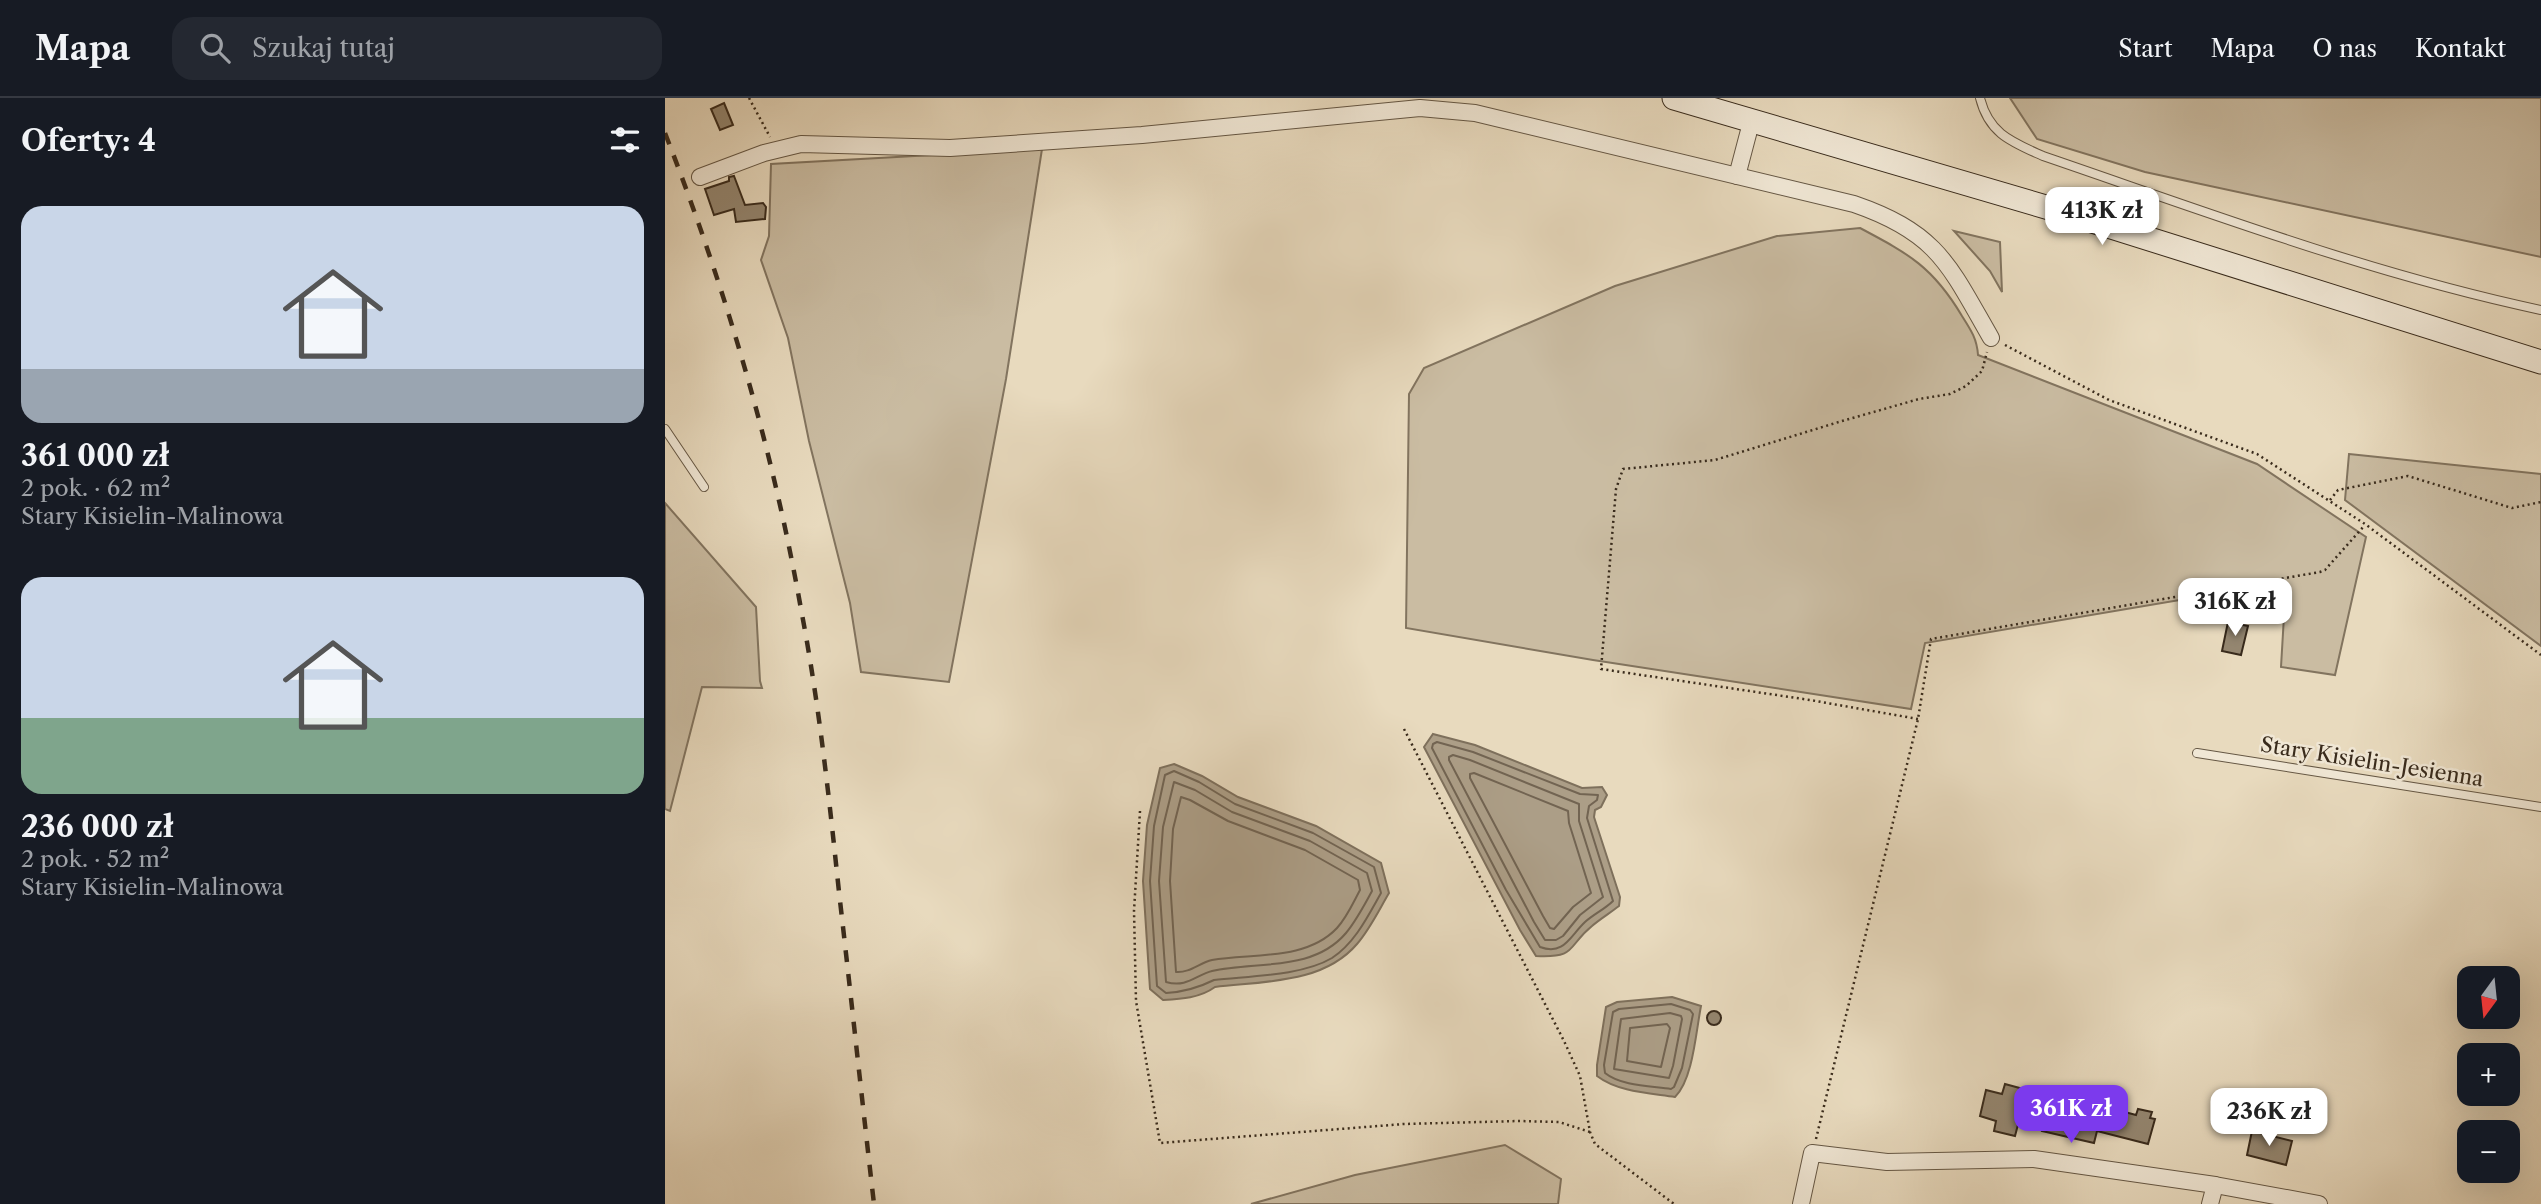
<!DOCTYPE html>
<html lang="pl">
<head>
<meta charset="utf-8">
<style>
	body { margin:0; font-family:"Libre Caslon Text",serif; background:#242831; color:#f1f3f6; height:100vh; display:flex; flex-direction:column; font-size:26px; white-space:nowrap }
	* { box-sizing:border-box; margin:0 }
	p { font-size:23px; color:#9ea1a6 }
	.icon { flex:none; width:38px; height:38px; fill:none; stroke:currentColor; stroke-width:2; stroke-linecap:round; stroke-linejoin:round }
	.map { position:relative; flex:1; overflow:hidden }
	.side { display:flex; flex-direction:column; background:#171b24; width:665px }
	.side>* { flex:none }
	.needle { width:46px; rotate:195deg }
	.tools { position:absolute; left:1792px; top:868px; display:grid; gap:14px }
	.tools a { display:grid; place-items:center; width:63px; height:63px; border-radius:14px; background:#171b24; box-shadow:0 7px 28px #0002; font-size:35px }
	.price { position:absolute; translate:-50% -60px; padding:0 16px; border-radius:14px; background:#fff; color:#222; font-size:23px; line-height:46px; filter:drop-shadow(0 2px 4px #0008) }
	.price::after { content:''; position:absolute; left:50%; top:42px; width:21px; height:16px; margin-left:-10px; background:inherit; clip-path:polygon(0 0,100% 0,50% 100%) }
	.price.current { background:#7c3aed; color:#fff }
	ul { padding:0; list-style:none }
	li { display:grid; align-content:center; gap:14px; height:371px; padding:0 21px }
	li span { display:grid; place-items:center; height:217px; border-radius:21px; color:#555 }
	li>.icon { margin-inline-start:auto }
	span .icon { width:126px; height:126px; fill:#fffc; stroke-width:1 }
	li b { font-size:30px }
	h2 { display:flex; justify-content:space-between; align-items:center; height:84px; padding:0 21px; font-size:30px }
	header { display:flex; align-items:center; gap:42px; box-sizing:border-box; height:98px; padding:0 35px; background:#171b24; border-bottom:2px solid #363941 }
	header strong { font-size:33px }
	nav { display:flex; gap:38px; margin-inline-start:auto; font-size:24px }
	.search { width:490px; height:63px; background:#242831; display:flex; align-items:center; gap:18px; box-sizing:border-box; padding:0 24px; border-radius:21px; color:#9ea1a6; font-size:26px }
	main { display:flex; flex:1; min-height:0 }
	.map>svg:first-child { display:block }
	.green { fill:#cabca2; stroke:#82745f; stroke-width:2 }
	.water { fill:#ac9e87; stroke:#7e705c; stroke-width:2 }
	.lines { fill:none; stroke-linecap:round; stroke-linejoin:round }
	.shore { stroke:#726452; stroke-width:2 }
	.building { fill:#948670; stroke:#392b1c; stroke-width:2 }
	.lane-casing { stroke:#655744; stroke-width:10 }
	.street-casing { stroke:#655744; stroke-width:18 }
	.secondary-casing { stroke:#392b1c; stroke-width:25 }
	.path { stroke:#392b1c; stroke-width:2.5; stroke-dasharray:2 3.5; stroke-linecap:butt }
	.lane { stroke:#f0e7d5; stroke-width:8 }
	.street { stroke:#f0e7d5; stroke-width:16 }
	.secondary { stroke:#f0e7d5; stroke-width:23 }
	.rail { stroke:#392b1c; stroke-width:4.5; stroke-dasharray:12 12; stroke-linecap:butt }
	.labels { text-anchor:middle; stroke-width:5; stroke-linejoin:round; paint-order:stroke }
	.street-label { font-size:21px; fill:#392b1c; stroke:#f0e7d5 }
</style>
</head>
<body>
<header>
<strong>Mapa</strong>
<div class="search"><svg class="icon" aria-label="search" viewBox="0 0 24 24"><circle cx="10" cy="10" r="6"/><path d="M15 15l6 6"/></svg>Szukaj tutaj</div>
<nav><a>Start</a><a>Mapa</a><a>O nas</a><a>Kontakt</a></nav>
</header>
<main>
<section class="side">
<h2>Oferty: 4<svg class="icon" aria-label="filters" viewBox="0 0 24 24"><path d="M4 7h16M4 17h16"/><circle cx="9" cy="7" r="2"/><circle cx="15" cy="17" r="2"/></svg></h2>
<ul>
<li><span style="background:linear-gradient(#c9d6e8 75%,#9aa5b1 0)"><svg class="icon" aria-label="home" viewBox="0 0 24 24"><path d="M3 11l9-7 9 7M6 9v11h12V9"/></svg></span><div><b>361 000 zł</b><p>2 pok. · 62 m²</p><p>Stary Kisielin-Malinowa</p></div></li>
<li><span style="background:linear-gradient(#c9d6e8 65%,#7fa58c 0)"><svg class="icon" aria-label="home" viewBox="0 0 24 24"><path d="M3 11l9-7 9 7M6 9v11h12V9"/></svg></span><div><b>236 000 zł</b><p>2 pok. · 52 m²</p><p>Stary Kisielin-Malinowa</p></div></li>
</ul>
</section>
<div class="map">
<svg width="1876" height="1106" viewBox="0 0 1876 1106">
	<rect width="100%" height="100%" fill="#e8dabe"/>
	<filter id="stains"><feTurbulence type="fractalNoise" baseFrequency=".00286" numOctaves="4"/><feColorMatrix values="0 0 0 0 .2 0 0 0 0 .09 0 0 0 0 .02 0 0 0 .5 -.17"/></filter>
	<radialGradient id="worn" r=".72"><stop offset=".6" stop-color="#630" stop-opacity="0"/><stop offset="1" stop-color="#630" stop-opacity=".3"/></radialGradient>
	<g class="green">
		<polygon points="1345,0 1876,0 1876,159 1480,74 1372,41"/>
		<polygon points="377,51 341,281 284,584 196,574 185,505 144,343 123,240 96,162 104,138 106,66"/>
		<path d="M1195 130C1244 156 1268 169 1297 218 1306 232 1312 241 1313 257L1592 366 1701 439 1670 577 1616 569 1621 484 1260 545 1246 611 928 562 741 530 744 296 759 270 950 188 1112 138Z"/>
		<polygon points="1289,133 1335,144 1337,194 1325,173"/>
		<polygon points="1684,356 1876,376 1876,548 1680,402"/>
		<polygon points="0,405 91,509 95,583 97,590 37,589 5,713 0,711"/>
		<polygon points="840,1047 896,1081 893,1106 586,1106 690,1077"/>
	</g>
	<g class="water">
		<path d="M768 636 810 647 917 690 937 689 942 697 936 709 930 712 929 719 955 799 954 808C945 815 935 821 927 828 901 849 913 860 871 858L855 832 759 649Z"/>
		<path d="M509 666 537 678 573 699 651 728 716 765 724 795C714 812 705 831 692 846 658 886 598 883 550 889 535 900 516 901 498 902L485 891 478 783 482 727 495 670Z"/>
		<path d="M1007 899 1036 908C1031 933 1028 982 1010 999 984 995 953 994 932 978V967L941 909 952 904Z"/>
	</g>
	<g class="lines">
		<g class="shore">
			<path d="M772 644 808 654 915 696 933 697 932 702 924 708 922 720 948 803C940 811 929 816 920 824 905 838 899 858 875 849L841 792 767 650 768 646Z"/>
			<polygon points="788,657 805,662 914,706 914,723 938,799 915,817 898,838 891,842 880,842 869,824 784,662 784,659"/>
			<path d="M509 673 534 684 570 706 648 735 709 769 716 795C703 818 690 845 667 860 637 878 583 878 549 882 533 890 519 894 501 895L492 888 485 783 489 728 500 677Z"/>
			<polygon points="809,675 903,713 904,725 926,795 908,809 889,831 885,830 878,818 805,680 805,676"/>
			<path d="M509 684 530 692 567 714 645 743 702 775 707 793C699 808 691 823 681 835 648 874 592 863 547 873 531 877 522 890 501 884L494 783 498 729Z"/>
			<path d="M516 699 525 702 563 723 640 752 693 782 695 792C688 805 682 819 672 830 641 863 587 855 547 862 534 865 525 875 511 874L505 783 508 731Z"/>
			<path d="M1006 906 1025 912 1028 916 1017 970 1009 989 1006 991C986 988 956 988 940 975L939 967 948 914 954 911Z"/>
			<polygon points="1005,915 1016,918 1017,921 1008,968 1004,980 949,971 956,921"/>
			<polygon points="1002,926 1005,930 996,969 962,963 965,930"/>
		</g>
	</g>
	<g class="building">
		<polygon points="59,5 68,27 55,32 46,11"/>
		<polygon points="69,78 80,107 98,105 101,109 100,121 71,124 69,111 49,117 40,91 64,83 64,79"/>
		<polygon points="1563,524 1583,528 1576,557 1557,553"/>
		<circle cx="1049" cy="920" r="7"/>
		<polygon points="1340,986 1362,992 1350,1038 1329,1033 1331,1023 1315,1018 1321,992 1337,996"/>
		<polygon points="1419,1008 1455,1017 1456,1013 1471,1017 1473,1011 1487,1014 1485,1020 1490,1021 1483,1046 1432,1033 1429,1045 1377,1033 1381,1018 1415,1026"/>
		<polygon points="1587,1033 1627,1043 1621,1067 1582,1057"/>
	</g>
	<g class="lines">
		<defs>
			<g id="lane">
				<path d="M1315 0C1324 36 1347 44 1378 58 1542 114 1706 176 1876 212"/>
				<polyline points="0,331 39,389"/>
				<polyline points="1532,655 1876,709"/>
			</g>
			<g id="street">
				<polyline points="1072,78 1087,21"/>
				<path d="M35 79 99 55 136 46 285 50 477 37 755 10 810 15 1189 106C1273 135 1284 167 1326 240"/>
				<polyline points="1136,1106 1147,1055 1222,1064 1369,1061 1550,1087 1654,1106"/>
				<polyline points="1545,1106 1550,1087"/>
			</g>
			<polyline id="secondary" points="1009,0 1408,117 1876,264"/>
		</defs>
		<use href="#lane" class="lane-casing"/>
		<use href="#street" class="street-casing"/>
		<use href="#secondary" class="secondary-casing"/>
		<g class="path">
			<polyline points="84,0 105,39"/>
			<polyline points="1340,247 1444,302 1592,356 1700,426 1876,557"/>
			<polyline points="1665,402 1673,392 1743,378 1847,410 1876,404"/>
			<polyline points="1253,621 1145,602 936,571 951,391 958,371 1050,362 1177,323 1254,301 1285,296 1301,288 1317,273 1322,254"/>
			<polyline points="739,631 899,943 915,978 925,1034 930,1046 1009,1106"/>
			<polyline points="475,713 469,813 471,903 495,1045 739,1026 854,1023 894,1024 925,1034"/>
			<polyline points="1151,1041 1253,621 1266,541 1655,474 1660,472 1699,428"/>
		</g>
		<use href="#lane" class="lane"/>
		<use href="#street" class="street"/>
		<use href="#secondary" class="secondary"/>
		<path class="rail" d="M0 35C60 189 107 348 136 511 154 605 164 699 174 794 186 898 197 1002 209 1106"/>
	</g>
	<g class="labels">
		<g class="street-label">
			<text transform="translate(1707 664) rotate(9)" y="7">Stary Kisielin-Jesienna</text>
		</g>
	</g>
	<rect width="100%" height="100%" filter="url(#stains)"/>
	<rect width="100%" height="100%" fill="url(#worn)"/>
</svg>
<div class="tools">
<a><svg class="needle" viewBox="-14 -14 28 28"><path d="M0-13l5 13h-10z" fill="#e53935"/><path d="M0 13l5-13h-10z" fill="#9ea1a6"/></svg></a>
<a>+</a>
<a>−</a>
</div>
<b class="price" style="left:1437px;top:149px">413K zł</b>
<b class="price" style="left:1570px;top:540px">316K zł</b>
<b class="price current" style="left:1406px;top:1047px">361K zł</b>
<b class="price" style="left:1604px;top:1050px">236K zł</b>
</div>
</main>
</body>
</html>
